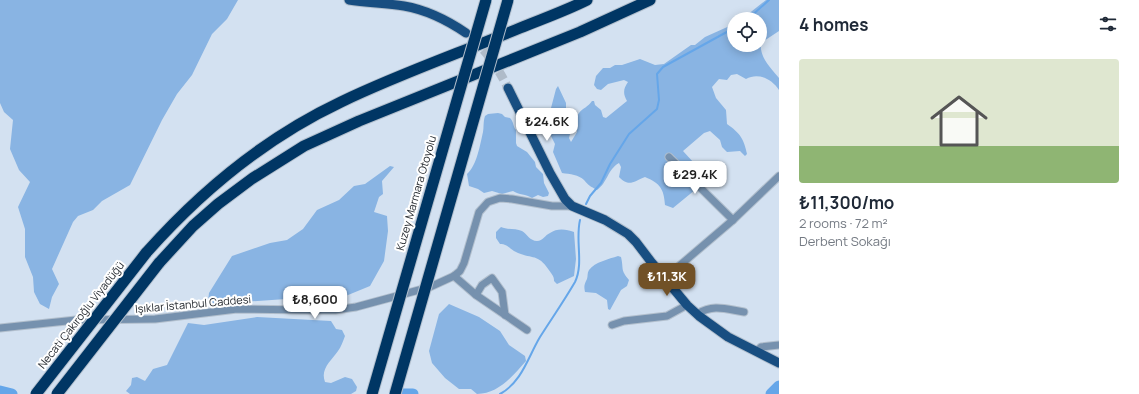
<!DOCTYPE html>
<html lang="en">
<head>
<meta charset="utf-8">
<style>
	body { margin:0; font-family:Manrope,sans-serif; background:#f2f2f3; color:#1f2937; height:100vh; display:flex; flex-direction:column; font-size:15px; white-space:nowrap }
	* { box-sizing:border-box; margin:0 }
	p { font-size:13px; color:#747a83 }
	.icon { flex:none; width:22px; height:22px; fill:none; stroke:currentColor; stroke-width:2; stroke-linecap:round; stroke-linejoin:round }
	.map { position:relative; flex:1; overflow:hidden }
	.side { display:flex; flex-direction:column; background:#fff; width:360px }
	.side>* { flex:none }
	.buttons { position:absolute; left:727px; top:12px; display:grid; gap:8px }
	.buttons a { display:grid; place-items:center; width:40px; height:40px; border-radius:50%; background:#fff; box-shadow:0 2px 10px #0003; font-size:20px }
	.price { position:absolute; translate:-50% -34px; padding:0 9px; border-radius:8px; background:#fff; color:#222; font-size:13px; line-height:26px; filter:drop-shadow(0 1px 2px #0008) }
	.price::after { content:''; position:absolute; left:50%; top:24px; width:12px; height:9px; margin-left:-6px; background:inherit; clip-path:polygon(0 0,100% 0,50% 100%) }
	.price.selected { background:#715127; color:#fff }
	ul { padding:0; list-style:none }
	li { display:grid; align-content:center; gap:8px; height:212px; padding:0 20px }
	li+li { border-top:1px solid #e0e1e3 }
	li span { display:grid; place-items:center; height:124px; border-radius:4px; color:#555 }
	li>.icon { margin-inline-start:auto }
	span .icon { width:72px; height:72px; fill:#fffc; stroke-width:1 }
	li b { font-size:17px }
	h2 { display:flex; justify-content:space-between; align-items:center; height:48px; padding:0 20px; font-size:17px }
	main { display:flex; flex:1; min-height:0 }
	.map>svg:first-child { display:block }
	.green { fill:#89b4e3 }
	.lines { fill:none; stroke-linecap:round; stroke-linejoin:round }
	.stream { stroke:#65a6e9; stroke-width:2 }
	.river { stroke:#65a6e9; stroke-width:11 }
	.major-tunnel { stroke:#afbbc9; stroke-width:9; stroke-dasharray:9 4.5; stroke-linecap:butt }
	.minor-casing { stroke:#b2bfcd; stroke-width:9 }
	.major-casing { stroke:#b2bfcd; stroke-width:11 }
	.highway-casing { stroke:#b2bfcd; stroke-width:13 }
	.minor { stroke:#7691ae; stroke-width:7 }
	.major { stroke:#184e81; stroke-width:9 }
	.highway { stroke:#003664; stroke-width:11 }
	.highway-bridge-casing { stroke:#b2bfcd; stroke-width:13; stroke-linecap:butt }
	.highway-bridge { stroke:#003664; stroke-width:11 }
	.labels { text-anchor:middle; stroke-width:4; stroke-linejoin:round; paint-order:stroke }
	.street-label { font-size:11px; fill:#1e2329; stroke:#fff }
</style>
</head>
<body>
<main>
<div class="map">
<svg width="779" height="394" viewBox="0 0 779 394">
	<rect width="100%" height="100%" fill="#d3e1f1"/>
	<g class="green">
		<polygon points="0,0 238,0 227,19 212,34 192,75 177,94 162,120 130,185 102,201 93,210 78,216 73,222 52,269 59,284 52,297 49,309 40,304 34,292 33,277 25,257 25,229 18,207 30,182 19,170 10,149 13,120 4,112 0,103"/>
		<path d="M766 0H779V31L761 43C759 57 771 68 779 78V90C772 79 758 72 746 79L737 74 731 75 727 80 719 79 712 87 716 98 726 110 727 124C740 133 744 139 747 154L745 156 740 151 727 152 722 147 720 140 710 131 704 133 683 151 694 163 688 170 701 185 673 208 665 205C664 189 660 183 645 177 633 182 629 187 619 177L621 167 619 163C607 170 608 182 597 190 590 186 589 186 584 180 579 175 570 174 562 173L553 152 555 144 550 134 553 119 551 108 556 89 558 86 566 103V115L573 122 569 138 571 142 577 132C576 126 575 118 579 113 583 108 588 107 592 101H594L595 105 601 110 603 117 606 118 627 101C623 94 623 89 628 82L624 80 608 84 601 90 597 89 594 85 596 76 603 68H610L615 65H622L640 59 655 65 664 64 691 45H695L705 37 734 24V45H760V19H742Z"/>
		<path d="M498 113 502 114 505 117 510 118C514 122 513 127 516 130V143L517 146 527 152 535 162 536 167 543 174 544 183 549 193 548 196 543 197 538 195 532 198C526 194 519 195 513 191L502 194 492 191 484 193 478 189 469 186 467 174C477 165 480 145 483 132 484 127 483 122 485 116L488 114Z"/>
		<polygon points="390,166 394,167 382,181 383,194 379,197 374,212 387,216 388,231 384,261 370,286 331,302 286,299 215,304 208,301 209,293 232,256 270,243 287,240 303,229 317,210 339,200 354,186 365,184"/>
		<path d="M501 227C507 230 516 228 522 231 527 234 530 241 537 241 543 241 545 235 550 233 557 228 566 229 574 232L576 259 574 276 557 284 554 281C554 277 553 276 551 273 537 251 533 261 514 251 509 248 507 244 500 244L496 238V232Z"/>
		<path d="M618 256 621 257C624 270 620 269 629 280L627 286 621 290 610 310 608 309 607 300 596 293 585 292C584 286 584 285 587 279 588 276 587 273 589 270 595 262 609 259 618 256Z"/>
		<path d="M449 304 479 317 500 331 509 345 525 356 526 361C513 376 498 394 477 394L471 389H459L445 378 432 363 429 351 439 314Z"/>
		<path d="M257 317 331 321 336 329 342 330 345 336C343 341 341 347 338 351 331 361 320 369 325 382L331 383 345 377 352 379 357 387 356 391 351 394H130L126 391 131 385 132 378 137 377 145 381 153 369 167 365 188 323 204 325Z"/>
	</g>
	<g class="lines">
		<g class="stream">
			<polyline points="748,19 769,0"/>
			<polyline points="586,204 590,196 601,183 610,164 629,134 657,109 659,100 657,74 663,67 734,28"/>
			<path d="M500 394C522 382 528 357 540 337 552 318 564 301 575 282 584 263 575 241 580 220"/>
		</g>
		<g class="river">
			<polyline points="0,391 12,394"/>
			<polyline points="395,394 413,394"/>
			<polyline points="771,394 779,386"/>
		</g>
		<path class="major-tunnel" d="M474 40C489 54 499 70 508 88"/>
		<defs>
			<g id="minor">
				<polyline points="669,157 733,220"/>
				<polyline points="454,276 476,295 527,330"/>
				<polyline points="665,278 733,220 779,176"/>
				<polyline points="476,295 482,285 492,278 502,292 505,315"/>
				<path d="M697 314C714 304 725 309 744 312"/>
				<polyline points="612,325 624,321 667,316 687,305"/>
				<polyline points="0,328 76,320 155,319 237,309 307,310 335,310 356,307 430,287 454,276 460,271 464,263 479,212 488,202 500,198 512,199 552,206 572,206"/>
				<polyline points="757,351 761,347 779,345"/>
			</g>
			<g id="major">
				<path d="M349 0C367 3 386 3 404 6 427 10 447 20 466 33"/>
				<polyline points="508,88 550,173 565,199 572,206 605,220 628,234 636,242 652,263 687,305 699,316 728,337 779,363"/>
			</g>
			<g id="highway">
				<path d="M146 253C201 191 265 138 341 102 399 74 460 53 520 28 542 19 565 11 587 0"/>
				<polyline points="159,263 193,226 218,204 253,178 304,146 359,121 580,32 650,0"/>
			</g>
		</defs>
		<use href="#minor" class="minor-casing"/>
		<use href="#major" class="major-casing"/>
		<use href="#highway" class="highway-casing"/>
		<use href="#minor" class="minor"/>
		<use href="#major" class="major"/>
		<use href="#highway" class="highway"/>
		<defs>
			<g id="highway-bridge">
				<polyline points="36,394 146,253"/>
				<polyline points="57,394 159,263"/>
				<polyline points="372,394 486,0"/>
				<polyline points="395,394 508,0"/>
			</g>
		</defs>
		<use href="#highway-bridge" class="highway-bridge-casing"/>
		<use href="#highway-bridge" class="highway-bridge"/>
	</g>
	<g class="labels">
		<g class="street-label">
			<text transform="translate(416 193) rotate(-74)" y="4">Kuzey Marmara Otoyolu</text>
			<text transform="translate(193 304) rotate(-5)" y="4">Işıklar İstanbul Caddesi</text>
			<text transform="translate(81 315) rotate(-52)" y="4">Necati Çakıroğlu Viyadüğü</text>
		</g>
	</g>
</svg>
<div class="buttons">
<a><svg class="icon" aria-label="locate" viewBox="0 0 24 24"><circle cx="12" cy="12" r="6"/><path d="M12 2v4M12 18v4M2 12h4M18 12h4"/></svg></a>
</div>
<b class="price" style="left:547px;top:142px">₺24.6K</b>
<b class="price" style="left:695px;top:195px">₺29.4K</b>
<b class="price selected" style="left:667px;top:297px">₺11.3K</b>
<b class="price" style="left:315px;top:320px">₺8,600</b>
</div>
<section class="side">
<h2>4 homes<svg class="icon" aria-label="filters" viewBox="0 0 24 24"><path d="M4 7h16M4 17h16"/><circle cx="9" cy="7" r="2"/><circle cx="15" cy="17" r="2"/></svg></h2>
<ul>
<li><span style="background:linear-gradient(#dfe7d0 70%,#8fb573 0)"><svg class="icon" aria-label="home" viewBox="0 0 24 24"><path d="M3 11l9-7 9 7M6 9v11h12V9"/></svg></span><div><b>₺11,300/mo</b><p>2 rooms · 72 m²</p><p>Derbent Sokağı</p></div></li>
</ul>
</section>
</main>
</body>
</html>
